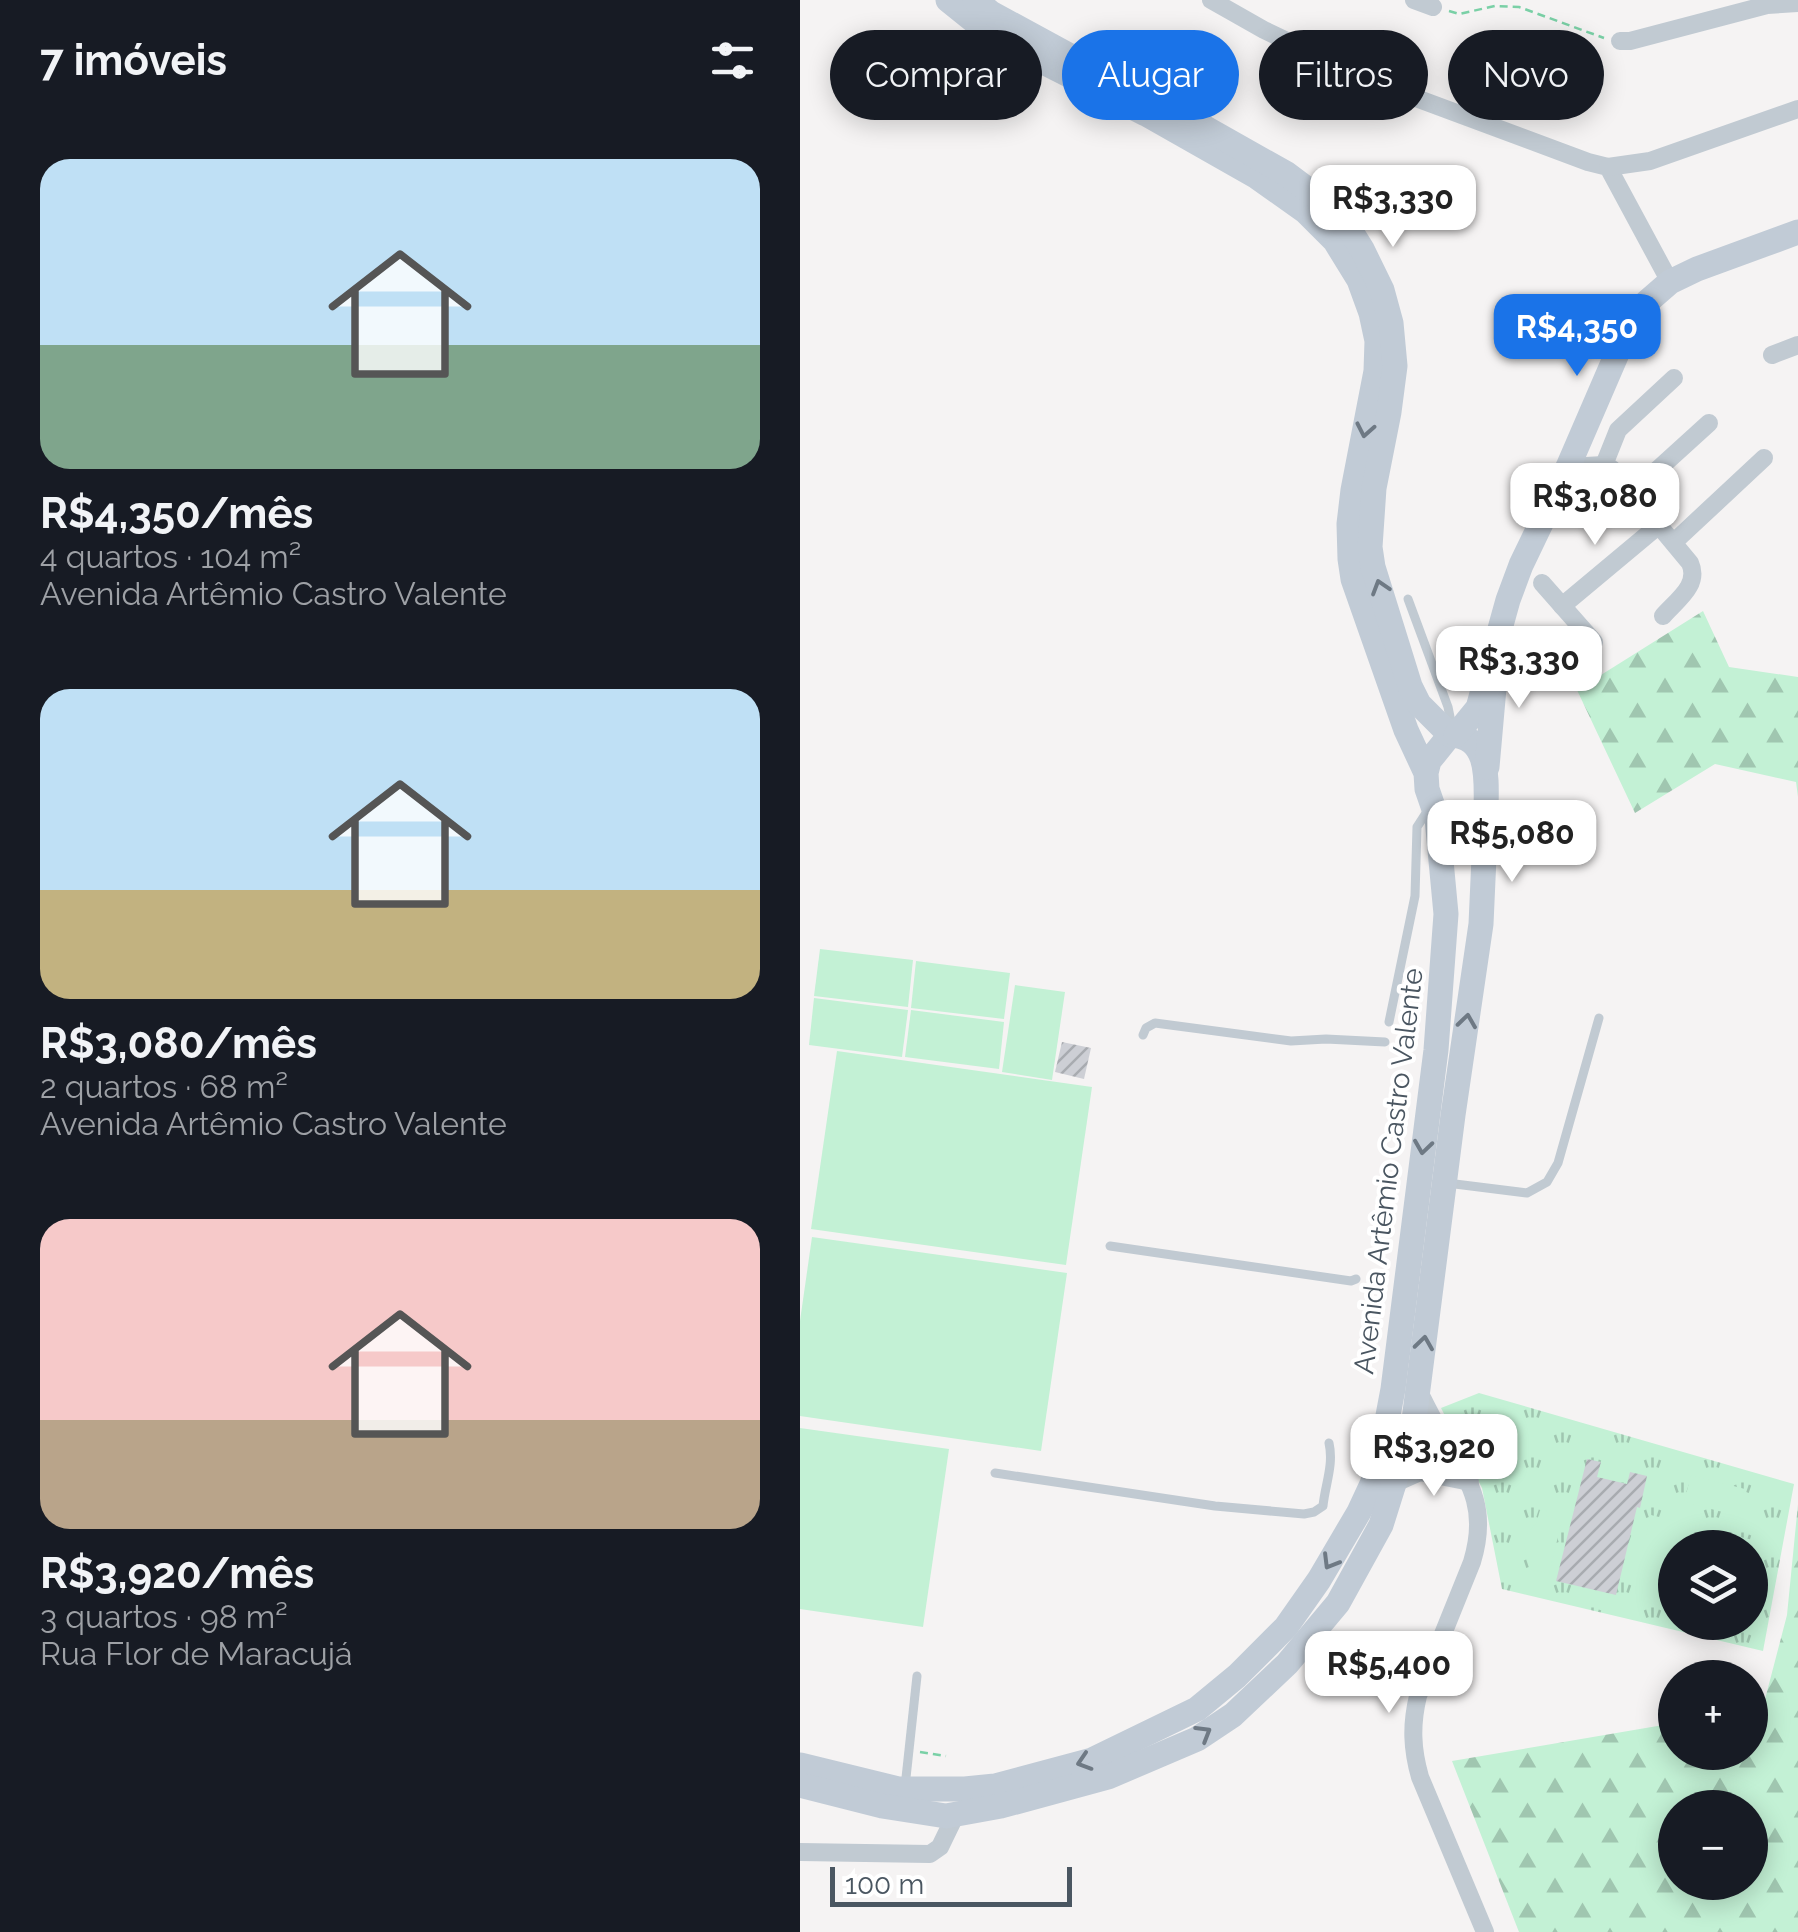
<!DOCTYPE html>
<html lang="pt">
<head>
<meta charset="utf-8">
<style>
	body { margin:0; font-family:Raleway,sans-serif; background:#242831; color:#f1f3f6; height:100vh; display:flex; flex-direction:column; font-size:38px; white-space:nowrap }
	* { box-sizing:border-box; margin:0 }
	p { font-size:32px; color:#9ea1a6 }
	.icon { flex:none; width:55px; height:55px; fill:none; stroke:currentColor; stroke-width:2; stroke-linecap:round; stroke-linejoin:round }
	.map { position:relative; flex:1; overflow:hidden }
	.details { display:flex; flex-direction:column; background:#171b24; width:800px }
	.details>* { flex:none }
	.banner { position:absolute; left:30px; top:30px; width:818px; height:90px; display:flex; gap:20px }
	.controls { position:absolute; left:858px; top:1530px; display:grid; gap:20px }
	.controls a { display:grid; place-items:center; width:110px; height:110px; border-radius:50%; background:#171b24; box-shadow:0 5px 25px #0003; font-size:50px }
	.scale { position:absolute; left:30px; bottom:25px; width:242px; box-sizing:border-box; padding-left:10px; border:5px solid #4a5661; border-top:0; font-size:28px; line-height:35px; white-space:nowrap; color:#4a5661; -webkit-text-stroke:8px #fff; paint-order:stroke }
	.price { position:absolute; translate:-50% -85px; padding:0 22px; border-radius:20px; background:#fff; color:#222; font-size:32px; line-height:65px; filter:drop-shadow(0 2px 5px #0008) }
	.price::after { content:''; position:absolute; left:50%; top:60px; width:30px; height:22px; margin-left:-15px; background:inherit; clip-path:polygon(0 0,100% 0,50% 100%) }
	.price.on { background:#1a73e8; color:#fff }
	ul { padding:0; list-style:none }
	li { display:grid; align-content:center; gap:20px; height:530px; padding:0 40px }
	li span { display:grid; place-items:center; height:310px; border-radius:30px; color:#555 }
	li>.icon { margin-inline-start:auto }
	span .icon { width:180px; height:180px; fill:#fffc; stroke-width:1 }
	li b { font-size:42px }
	h2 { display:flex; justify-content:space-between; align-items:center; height:120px; padding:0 40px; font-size:42px }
	.pill { padding:0 35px; border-radius:45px; background:#171b24; box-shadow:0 5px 25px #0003; font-size:35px; line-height:90px }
	.pill.on { background:#1a73e8; color:#fff }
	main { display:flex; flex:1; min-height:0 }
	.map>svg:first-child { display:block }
	.grass { fill:url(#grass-tufts); fill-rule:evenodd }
	.forest { fill:url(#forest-firs); fill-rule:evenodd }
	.pitch { fill:#c3f1d5 }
	.building { fill:url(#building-hatch) }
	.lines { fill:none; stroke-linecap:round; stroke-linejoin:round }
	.path { stroke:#7ad0a6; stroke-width:2.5; stroke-dasharray:8 5; stroke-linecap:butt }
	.lane { stroke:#c1cad2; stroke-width:9 }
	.street { stroke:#c1cad2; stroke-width:18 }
	.secondary { stroke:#c1cbd6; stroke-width:25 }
	.oneway { stroke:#6e7984 }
	.labels { text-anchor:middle; stroke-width:8; stroke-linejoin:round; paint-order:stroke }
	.street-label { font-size:28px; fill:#4a5661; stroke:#fff }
</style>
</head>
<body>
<main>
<section class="details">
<h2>7 imóveis<svg class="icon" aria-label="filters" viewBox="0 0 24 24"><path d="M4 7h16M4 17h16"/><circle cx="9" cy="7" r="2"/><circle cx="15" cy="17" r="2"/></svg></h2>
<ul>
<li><span style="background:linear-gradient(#bfe0f5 60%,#7fa58c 0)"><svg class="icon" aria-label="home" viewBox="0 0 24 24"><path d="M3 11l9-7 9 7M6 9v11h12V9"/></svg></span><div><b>R$4,350/mês</b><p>4 quartos · 104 m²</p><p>Avenida Artêmio Castro Valente</p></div></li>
<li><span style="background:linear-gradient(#bfe0f5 65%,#c2b280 0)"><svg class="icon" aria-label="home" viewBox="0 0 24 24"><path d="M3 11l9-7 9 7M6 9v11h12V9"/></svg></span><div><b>R$3,080/mês</b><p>2 quartos · 68 m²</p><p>Avenida Artêmio Castro Valente</p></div></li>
<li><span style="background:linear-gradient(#f6c9c9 65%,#b9a48a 0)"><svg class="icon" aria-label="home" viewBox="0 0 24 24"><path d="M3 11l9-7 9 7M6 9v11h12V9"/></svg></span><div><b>R$3,920/mês</b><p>3 quartos · 98 m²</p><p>Rua Flor de Maracujá</p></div></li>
</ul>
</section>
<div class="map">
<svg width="998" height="1932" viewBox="0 0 998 1932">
	<defs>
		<pattern id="grass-tufts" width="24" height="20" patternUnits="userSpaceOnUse" patternTransform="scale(2.5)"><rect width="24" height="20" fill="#c3f1d5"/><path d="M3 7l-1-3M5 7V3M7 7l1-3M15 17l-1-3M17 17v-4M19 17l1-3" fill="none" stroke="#a0c6b0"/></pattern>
		<pattern id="forest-firs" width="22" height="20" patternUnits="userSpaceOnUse" patternTransform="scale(2.5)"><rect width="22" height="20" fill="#c3f1d5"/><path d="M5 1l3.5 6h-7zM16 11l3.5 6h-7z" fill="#a0c6b0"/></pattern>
		<pattern id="building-hatch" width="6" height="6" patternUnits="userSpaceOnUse" patternTransform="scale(2.5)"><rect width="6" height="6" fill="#cdcfd5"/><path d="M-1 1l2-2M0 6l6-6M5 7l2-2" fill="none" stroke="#a8abb0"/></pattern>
	</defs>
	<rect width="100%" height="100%" fill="#f5f3f3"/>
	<path class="grass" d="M679 1393 994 1484 963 1651 702 1589 682 1488 641 1408ZM875 1548H950V1622H875Z"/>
	<g class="forest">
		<polygon points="903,611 929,667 998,677 998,797 996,782 915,764 835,813 777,690"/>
		<path d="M998 1504V1932H719L652 1761 875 1723V1752H950V1710L963 1707 987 1615ZM875 1808H950V1882H875Z"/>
	</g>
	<g class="pitch">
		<polygon points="20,949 113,960 108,1007 14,996"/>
		<polygon points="116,961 210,973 204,1019 111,1008"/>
		<polygon points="215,985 265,992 252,1080 202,1072"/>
		<polygon points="14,998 108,1010 102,1057 9,1045"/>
		<polygon points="111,1010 204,1022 199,1069 105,1057"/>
		<polygon points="37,1051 292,1087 266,1265 11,1229"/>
		<polygon points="12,1237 267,1273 241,1451 0,1416 0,1321"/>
		<polygon points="0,1428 149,1449 123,1627 0,1609"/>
		<polygon points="891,1475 945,1489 938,1516 884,1502"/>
		<path d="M740 1510 747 1511 746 1516 762 1520 749 1574 730 1569C725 1552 719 1537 736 1524Z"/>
		<polygon points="851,1515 961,1542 950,1588 950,1548 875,1548 875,1587 836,1577"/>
	</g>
	<g class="building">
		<polygon points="262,1042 291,1048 284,1079 255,1072"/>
		<polygon points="787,1459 801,1462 797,1477 827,1484 830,1472 847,1476 840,1508 837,1507 816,1595 756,1581"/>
	</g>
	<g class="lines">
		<g class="path">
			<polyline points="649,11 659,14 695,6 719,7 804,38"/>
			<polyline points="120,1752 146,1756"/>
		</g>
		<g class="lane">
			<polyline points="608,599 648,707 652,727"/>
			<polyline points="589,1022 615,896 617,827 630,807"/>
			<polyline points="343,1035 346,1028 355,1023 491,1041 526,1039 585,1042"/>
			<polyline points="647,1183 727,1193 747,1182 758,1163 799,1018"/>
			<polyline points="310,1246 551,1281 556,1279"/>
			<path d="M195 1473 415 1506 504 1514 514 1512 523 1506C525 1485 534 1465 529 1443"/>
			<polyline points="105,1787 117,1676"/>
		</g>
		<g class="street">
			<polyline points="411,0 464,30 573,82 788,162 808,167 870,282"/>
			<polyline points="614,0 633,7"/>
			<polyline points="820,41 830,41 967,5 998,3"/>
			<polyline points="808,167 850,161 998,109"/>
			<polyline points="972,355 998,345"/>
			<polyline points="804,465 818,430 874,378"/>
			<path d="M768 467 804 465 812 469 890 563C900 585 877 600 863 616"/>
			<polyline points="833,492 909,423"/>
			<polyline points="874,542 964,458"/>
			<polyline points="742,583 794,642"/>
			<polyline points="762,606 859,525"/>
			<path d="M618 1390C627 1407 635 1424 645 1440 671 1484 688 1509 672 1562L618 1696C611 1725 612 1749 620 1777L685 1932"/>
			<polyline points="593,1484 620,1472 670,1482"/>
			<polyline points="0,1852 130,1854 140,1847 156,1814"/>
		</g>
		<g class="secondary">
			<path d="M148 0 194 37 346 114 457 177 505 211 535 241 559 280 571 313 577 341 576 371 553 490 549 524 550 559 553 579 606 730 626 773 627 789 637 818C659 829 667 832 686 813 686 784 692 736 650 735L629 761 626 773"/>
			<polyline points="175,0 191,13 272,57 331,86 487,174 519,198 547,225 562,249 582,290 591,323 595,366 589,412 574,488 570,547 573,567 610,686 619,704 650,735"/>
			<polyline points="656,735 678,708 708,600 721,565 768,467 822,342 837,316 847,302 870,282 897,269 998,232"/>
			<polyline points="687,767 694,688"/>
			<polyline points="0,1765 98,1789 165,1789 195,1786 292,1760 397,1709 437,1676 486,1627 519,1580 559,1512 572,1484 579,1463 593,1389 636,1050 646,914 637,818"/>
			<polyline points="0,1785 82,1806 146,1816 201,1806 308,1777 397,1739 433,1715 487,1664 538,1603 581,1525 614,1420 653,1115 681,924 686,813"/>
		</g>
	</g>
	<defs><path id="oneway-chevron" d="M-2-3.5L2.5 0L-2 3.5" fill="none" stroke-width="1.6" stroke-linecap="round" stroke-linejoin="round" transform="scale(2.5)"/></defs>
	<g class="oneway">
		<use href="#oneway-chevron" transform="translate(565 430) rotate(101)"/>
		<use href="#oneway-chevron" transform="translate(580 587) rotate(-107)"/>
		<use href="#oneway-chevron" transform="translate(667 1021) rotate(-82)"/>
		<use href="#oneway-chevron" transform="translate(623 1147) rotate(98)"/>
		<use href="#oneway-chevron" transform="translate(624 1343) rotate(-82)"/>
		<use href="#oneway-chevron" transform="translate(530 1562) rotate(121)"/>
		<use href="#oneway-chevron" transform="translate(404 1733) rotate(-31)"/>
		<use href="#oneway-chevron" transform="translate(284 1762) rotate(162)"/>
	</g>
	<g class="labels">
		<g class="street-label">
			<text transform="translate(588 1171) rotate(-83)" y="10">Avenida Artêmio Castro Valente</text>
		</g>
	</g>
</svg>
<div class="controls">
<a><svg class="icon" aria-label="layers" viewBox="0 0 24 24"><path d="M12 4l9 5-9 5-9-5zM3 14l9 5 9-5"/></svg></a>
<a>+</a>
<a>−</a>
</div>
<div class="scale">100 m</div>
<b class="price" style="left:593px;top:250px">R$3,330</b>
<b class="price on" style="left:777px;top:379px">R$4,350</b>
<b class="price" style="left:795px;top:548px">R$3,080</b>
<b class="price" style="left:719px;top:711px">R$3,330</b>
<b class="price" style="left:712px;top:885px">R$5,080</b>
<b class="price" style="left:634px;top:1499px">R$3,920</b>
<b class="price" style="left:589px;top:1716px">R$5,400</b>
<div class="banner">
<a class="pill">Comprar</a>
<a class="pill on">Alugar</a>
<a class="pill">Filtros</a>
<a class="pill">Novo</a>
</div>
</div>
</main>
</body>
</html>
